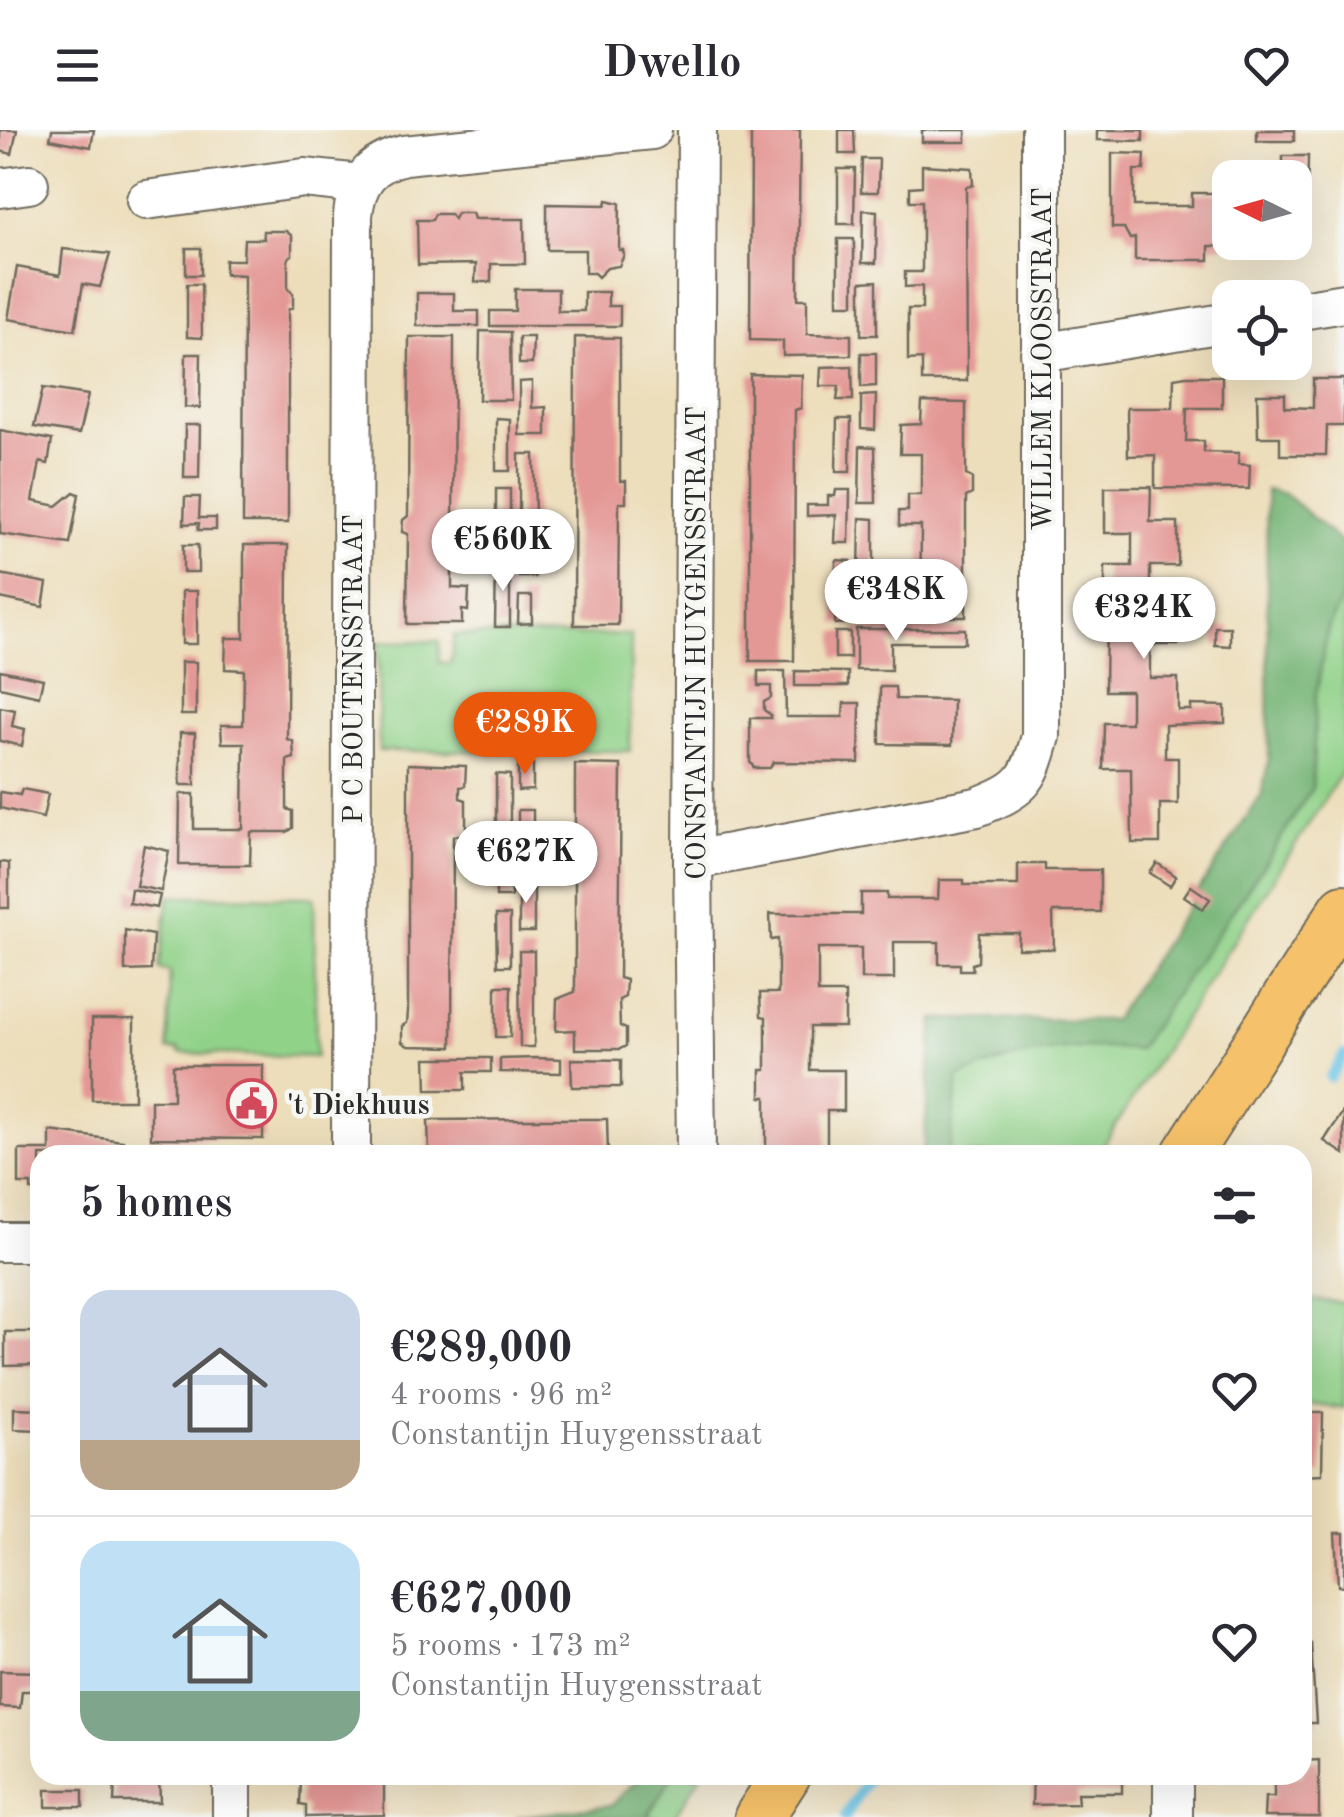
<!DOCTYPE html>
<html lang="en">
<head>
<meta charset="utf-8">
<style>
	body { margin:0; font-family:"Old Standard TT",serif; background:#f2f2f3; color:#2b2b33; height:100vh; display:flex; flex-direction:column; font-size:38px; white-space:nowrap }
	* { box-sizing:border-box; margin:0 }
	p { font-size:32px; color:#7c7c81 }
	.icon { flex:none; width:55px; height:55px; fill:none; stroke:currentColor; stroke-width:2; stroke-linecap:round; stroke-linejoin:round }
	.map { position:relative; flex:1; overflow:hidden }
	.sheet { position:absolute; left:30px; top:1015px; width:1282px; height:640px; display:flex; flex-direction:column; background:#fff; border-radius:30px; box-shadow:0 10px 40px #0002 }
	.sheet>* { flex:none }
	.needle { width:65px; rotate:275deg }
	.tools { position:absolute; left:1212px; top:30px; display:grid; gap:20px }
	.tools a { display:grid; place-items:center; width:100px; height:100px; border-radius:20px; background:#fff; box-shadow:0 10px 40px #0002; font-size:50px }
	.price { position:absolute; translate:-50% -85px; padding:0 22px; border-radius:35px; background:#fff; color:#222; font-size:32px; line-height:65px; filter:drop-shadow(0 2px 5px #0008) }
	.price::after { content:''; position:absolute; left:50%; top:60px; width:30px; height:22px; margin-left:-15px; background:inherit; clip-path:polygon(0 0,100% 0,50% 100%) }
	.price.active { background:#ea580c; color:#fff }
	ul { padding:0; list-style:none }
	li { display:flex; align-items:center; gap:30px; height:250px; padding:0 50px }
	li+li { border-top:2px solid #e1e1e2 }
	li span { display:grid; place-items:center; flex:none; width:280px; height:200px; border-radius:30px; color:#555 }
	li>.icon { margin-inline-start:auto }
	span .icon { width:120px; height:120px; fill:#fffc; stroke-width:1 }
	li b { font-size:42px }
	h2 { display:flex; justify-content:space-between; align-items:center; height:120px; padding:0 50px; font-size:42px }
	header { display:flex; justify-content:space-between; align-items:center; height:130px; padding:0 50px; background:#fff; font-size:45px; font-weight:700 }
	.map>svg:first-child { display:block }
	.green { fill:#91d289; stroke:#5e7e5a; stroke-width:2.5 }
	.forest { fill:#74b475; stroke:#507050; stroke-width:2.5 }
	.lines { fill:none; stroke-linecap:round; stroke-linejoin:round }
	.stream { stroke:#67c3e5; stroke-width:11 }
	.building { fill:#e49895 }
	.minor-casing { stroke:#6f6a5d; stroke-width:42 }
	.major-casing { stroke:#6f6a5d; stroke-width:52 }
	.minor { stroke:#fff; stroke-width:38 }
	.major { stroke:#f5c16b; stroke-width:48 }
	.labels { text-anchor:middle; stroke-width:9; stroke-linejoin:round; paint-order:stroke }
	.street-label { font-size:28px; fill:#2b2b2b; stroke:#f6f6f2 }
	.poi-label { font-size:28px; font-weight:bold; fill:#2b2b2b; stroke:#f6f6f2; text-anchor:start }
</style>
</head>
<body>
<header><svg class="icon" aria-label="menu" viewBox="0 0 24 24"><path d="M4 6h16M4 12h16M4 18h16"/></svg>Dwello<svg class="icon" aria-label="heart" viewBox="0 0 24 24"><path d="M12 20l-8-8c-3-5 5-10 8-4 3-6 11-1 8 4z"/></svg></header>
<div class="map">
<svg width="1344" height="1687" viewBox="0 0 1344 1687">
	<rect width="100%" height="100%" fill="#f6f6f2"/>
	<filter id="ink" filterUnits="userSpaceOnUse"><feTurbulence type="fractalNoise" baseFrequency=".01" numOctaves="2"/><feDisplacementMap in="SourceGraphic" scale="20" xChannelSelector="R" yChannelSelector="G"/><feConvolveMatrix kernelMatrix="1 2 1 2 8 2 1 2 1" color-interpolation-filters="sRGB"/></filter>
	<filter id="wash" filterUnits="userSpaceOnUse"><feTurbulence type="fractalNoise" baseFrequency=".0048" numOctaves="4" result="noise"/><feDisplacementMap in="SourceGraphic" scale="40" xChannelSelector="R" yChannelSelector="G"/><feGaussianBlur stdDeviation="2.25" result="paint"/><feColorMatrix in="noise" values="0 0 0 0 0 0 0 0 0 0 0 0 0 0 0 0 0 1.4 0 .05"/><feComposite in="paint" operator="in"/></filter>
	<g filter="url(#wash)">
		<rect width="100%" height="100%" fill="#eddebb"/>
		<g class="green">
			<path d="M1344 463V639L1097 1025H949L958 948C1024 919 1066 915 1138 919L1312 658 1316 565 1328 498Z"/>
			<polygon points="454,505 631,505 630,621 379,621 378,512 439,511 439,532 451,533"/>
			<polygon points="169,766 314,767 316,927 179,923 179,919 168,920 170,842 159,839"/>
			<polygon points="1303,1169 1344,1173 1344,1278 1303,1274"/>
			<polygon points="673,1645 701,1645 674,1687 647,1687"/>
		</g>
		<g class="forest">
			<path d="M1266 360 1285 364 1344 415V463L1328 498 1316 565 1312 658 1266 732 1138 919C1067 915 1025 919 958 948L949 1025H923L934 889 1113 890 1261 666 1269 629Z"/>
			<polygon points="641,1645 673,1645 647,1687 516,1687 612,1675"/>
		</g>
		<g class="lines">
			<g class="stream">
				<polyline points="1330,947 1344,925"/>
				<polyline points="845,1687 870,1645"/>
			</g>
		</g>
		<g id="blocks">
			<g class="building">
				<polygon points="0,0 17,0 12,24 0,21"/>
				<polygon points="52,0 94,0 91,17 50,9"/>
				<polygon points="751,0 800,0 798,169 807,169 807,204 851,205 851,225 783,226 783,211 750,210"/>
				<polygon points="839,0 854,0 855,24 839,24"/>
				<rect x="922" y="0" width="44" height="12"/>
				<polygon points="1097,0 1143,0 1143,11 1097,10"/>
				<rect x="1257" y="0" width="37" height="11"/>
				<polygon points="1112,23 1145,24 1144,40 1134,40 1134,76 1192,76 1192,63 1230,63 1230,116 1209,116 1209,130 1135,130 1135,108 1130,109 1124,98 1112,98"/>
				<polygon points="1283,26 1308,26 1307,85 1295,85 1295,48 1283,48"/>
				<polygon points="862,29 879,29 878,62 861,62"/>
				<polygon points="922,35 972,38 973,55 966,57 967,251 922,251 922,229 908,230 908,179 922,179 922,156 905,157 905,142 922,142 922,71 910,71 910,57 922,56"/>
				<polygon points="838,39 855,39 854,94 838,94"/>
				<polygon points="607,70 620,73 619,120 623,120 624,125 619,136 607,138 598,147 594,143 585,143 585,120 547,120 547,74 606,75"/>
				<polygon points="863,80 877,81 876,133 862,133"/>
				<polygon points="457,83 472,83 474,89 524,89 525,134 491,134 491,152 475,152 476,134 418,135 417,90 432,90 435,84 450,84 454,89"/>
				<polygon points="263,101 286,101 292,106 292,125 288,128 288,159 293,163 293,177 288,180 288,393 243,393 244,145 225,144 225,130 243,130 244,109 264,109"/>
				<rect x="838" y="109" width="16" height="65"/>
				<rect x="186" y="118" width="15" height="27"/>
				<polygon points="63,119 110,124 100,157 83,154 75,200 8,189 17,137 60,145"/>
				<polygon points="877,151 877,205 861,205 861,152"/>
				<polygon points="187,154 201,154 202,208 187,207"/>
				<polygon points="515,159 558,159 558,181 584,181 584,162 608,162 608,176 620,176 620,196 490,196 490,181 515,181"/>
				<polygon points="417,163 454,163 454,181 479,181 479,196 417,196"/>
				<polygon points="480,201 510,202 511,270 479,270"/>
				<polygon points="409,207 454,207 453,404 473,404 473,419 452,419 452,458 469,459 468,481 462,480 462,494 407,494 408,404 402,402 403,390 408,386"/>
				<polygon points="519,207 533,207 532,234 519,234"/>
				<polygon points="575,207 620,208 620,351 626,351 626,373 619,373 618,495 574,495"/>
				<polygon points="861,223 876,223 876,256 861,257"/>
				<polygon points="186,224 201,224 200,278 185,277"/>
				<polygon points="852,236 853,270 837,270 839,256 820,256 821,237"/>
				<polygon points="750,244 802,245 801,278 795,280 794,531 750,531"/>
				<polygon points="1186,246 1222,246 1222,278 1187,278 1186,311 1204,311 1204,322 1239,323 1238,334 1250,335 1249,359 1155,358 1155,325 1128,326 1127,278 1173,278 1174,248"/>
				<polygon points="1313,249 1344,249 1344,296 1327,296 1326,325 1280,325 1280,307 1258,307 1257,264 1285,264 1285,277 1313,278"/>
				<polygon points="532,251 532,278 546,277 546,305 519,305 519,252"/>
				<polygon points="43,258 88,265 79,304 34,297"/>
				<polygon points="876,265 875,300 861,299 861,266"/>
				<polygon points="922,272 966,273 966,345 972,348 972,364 966,367 966,487 920,487 921,396 899,396 899,381 908,381 908,365 921,365 921,324 900,324 901,295 921,294"/>
				<polygon points="496,288 510,289 510,341 496,341"/>
				<polygon points="837,289 851,289 850,342 836,342"/>
				<polygon points="185,295 200,295 199,348 184,348"/>
				<polygon points="0,300 52,310 48,334 40,332 33,371 57,376 74,362 79,364 70,414 0,404"/>
				<polygon points="860,316 875,317 876,373 859,373"/>
				<polygon points="519,324 534,324 535,393 553,393 553,419 535,419 535,447 519,447"/>
				<polygon points="1105,357 1151,357 1150,392 1178,392 1178,436 1150,436 1150,470 1178,470 1178,515 1150,515 1150,548 1178,548 1178,580 1191,580 1191,575 1225,576 1225,593 1165,595 1165,628 1178,628 1178,674 1160,674 1160,713 1132,713 1131,639 1103,639 1104,593 1131,593 1131,561 1105,561 1106,488 1120,488 1120,481 1105,482 1105,436 1132,436 1132,403 1105,403"/>
				<polygon points="496,359 510,359 510,420 489,420 489,385 496,385"/>
				<polygon points="836,360 850,360 849,413 835,413 836,385 807,386 807,375 828,375 828,366 835,366"/>
				<polygon points="185,367 200,367 199,388 216,388 216,400 198,400 199,393 184,394"/>
				<polygon points="860,388 874,389 874,442 859,442"/>
				<rect x="183" y="415" width="15" height="27"/>
				<polygon points="244,415 288,415 287,609 293,611 294,628 287,630 287,679 293,681 293,698 287,702 251,702 250,735 179,735 180,664 194,664 194,699 243,699 244,613 222,613 221,595 243,595 244,540 225,539 226,508 244,508"/>
				<polygon points="496,430 510,430 510,497 495,497"/>
				<polygon points="836,430 851,431 851,493 835,494"/>
				<polygon points="0,444 47,453 43,477 0,468"/>
				<polygon points="859,450 879,450 879,489 859,487"/>
				<rect x="182" y="461" width="15" height="53"/>
				<polygon points="519,466 532,466 532,493 518,494"/>
				<polygon points="1215,497 1230,497 1230,516 1215,515"/>
				<polygon points="856,499 965,499 965,513 891,513 891,540 856,540"/>
				<rect x="835" y="502" width="15" height="26"/>
				<rect x="181" y="532" width="15" height="53"/>
				<polygon points="0,540 43,549 39,566 0,557"/>
				<polygon points="758,541 785,541 786,587 843,587 844,573 860,573 859,633 773,632 770,638 754,638 750,632 750,588 771,588 771,585 764,580 764,572 771,568 771,556 758,556"/>
				<polygon points="795,541 848,542 848,556 795,556"/>
				<polygon points="880,557 895,557 896,569 953,570 952,615 880,614"/>
				<polygon points="0,577 15,580 12,596 25,599 22,616 0,611"/>
				<rect x="180" y="603" width="15" height="52"/>
				<polygon points="408,634 466,636 465,656 460,657 460,668 466,670 466,704 453,706 452,917 408,916 402,912 402,896 407,893 408,881"/>
				<polygon points="518,634 533,634 533,660 518,661"/>
				<polygon points="575,634 621,635 619,848 626,850 625,867 619,870 620,896 626,899 626,916 620,919 575,919 575,900 556,901 557,869 575,862"/>
				<polygon points="496,644 510,645 510,703 496,703"/>
				<polygon points="22,659 48,664 43,688 0,678 0,662 20,665"/>
				<polygon points="518,680 533,680 533,731 518,732"/>
				<polygon points="144,715 169,721 161,761 136,756"/>
				<polygon points="482,715 510,715 511,767 496,767 496,737 482,736"/>
				<polygon points="0,732 9,733 9,778 0,778"/>
				<polygon points="1157,733 1176,746 1170,756 1150,743"/>
				<polygon points="1018,734 1045,734 1045,740 1100,740 1100,782 1053,782 1054,819 1018,819 1019,803 979,803 978,832 972,834 973,840 960,840 960,834 939,834 939,812 894,812 894,849 861,849 861,818 818,818 818,863 845,863 845,897 810,897 810,940 844,940 844,981 827,981 827,1019 844,1019 844,1025 760,1025 760,1019 766,1019 766,967 761,967 761,940 766,940 766,887 761,886 760,863 778,863 778,809 771,810 770,784 861,784 861,763 887,763 887,769 938,769 939,750 964,750 964,755 1018,755"/>
				<rect x="519" y="750" width="15" height="52"/>
				<polygon points="1191,756 1210,769 1203,779 1184,766"/>
				<polygon points="131,759 160,765 157,778 129,773"/>
				<polygon points="496,785 510,785 510,836 497,836"/>
				<polygon points="125,800 153,805 151,840 125,841"/>
				<polygon points="519,821 534,821 534,917 520,917"/>
				<polygon points="496,856 511,856 510,907 496,907"/>
				<rect x="92" y="889" width="42" height="81"/>
				<polygon points="426,928 491,928 491,942 465,942 465,960 427,960"/>
				<polygon points="536,928 561,929 561,943 500,942 500,929"/>
				<polygon points="571,929 621,930 621,957 572,957"/>
				<polygon points="173,935 263,935 263,1009 151,1008 151,970 173,970"/>
				<polygon points="1344,980 1344,1024 1324,1011"/>
				<polygon points="537,989 607,989 608,1025 429,1025 428,990"/>
				<polygon points="50,1001 123,1011 123,1025 40,1025 40,1060 31,1060 31,1054 19,1054 19,1020 50,1020"/>
				<polygon points="5,1202 40,1202 40,1235 5,1236"/>
				<polygon points="14,1278 40,1279 40,1300 14,1299"/>
				<polygon points="1302,1283 1323,1283 1322,1344 1302,1345"/>
				<polygon points="1335,1403 1344,1403 1344,1456 1338,1456"/>
				<polygon points="1311,1513 1316,1593 1302,1593 1302,1514"/>
				<polygon points="0,1541 38,1542 38,1561 22,1561 20,1578 0,1577"/>
				<polygon points="1319,1630 1319,1687 1264,1687 1265,1667 1274,1667 1274,1645 1302,1645 1302,1631"/>
				<polygon points="103,1645 159,1645 160,1672 114,1672 115,1652 103,1652"/>
				<polygon points="343,1645 401,1645 401,1650 384,1650 384,1685 306,1687 306,1676 300,1675 301,1650 343,1650"/>
				<polygon points="1033,1645 1122,1645 1122,1663 1077,1663 1078,1674 1032,1675"/>
				<rect x="46" y="1660" width="37" height="17"/>
			</g>
		</g>
	</g>
	<g filter="url(#ink)">
		<use href="#blocks" fill-opacity="0" stroke="#6f6a5d" stroke-width="2.5"/>
		<g class="lines">
			<defs>
				<g id="minor">
					<polyline points="0,58 29,54"/>
					<polyline points="146,70 304,48 360,54"/>
					<polyline points="1295,181 1344,173"/>
					<polyline points="1040,223 1230,192"/>
					<path d="M693 730 977 677C1022 659 1029 653 1041 606V0"/>
					<path d="M351 1025 353 86C356 51 371 33 404 25L652 0"/>
					<polyline points="696,1025 693,730 697,0"/>
					<polyline points="0,1112 40,1112"/>
					<polyline points="232,1645 232,1687"/>
					<polyline points="1173,1645 1173,1687"/>
				</g>
				<g id="major">
					<polyline points="1186,1025 1344,779"/>
					<polyline points="759,1687 786,1645"/>
				</g>
			</defs>
			<use href="#minor" class="minor-casing"/>
			<use href="#major" class="major-casing"/>
			<use href="#minor" class="minor"/>
			<use href="#major" class="major"/>
		</g>
	</g>
	<defs>
		<symbol id="civic-ring" viewBox="-11 -11 22 22"><circle r="9.5" fill="#f6f6f2" stroke="#d1495b" stroke-width="1.5"/><path d="M-.6-6.5H3V-4.5H.6V-3L4-1V1h2V6H-6V1h2V-1L-.6-3ZM-1.2 2.5V6h2.4V2.5Z" fill="#d1495b"/></symbol>
	</defs>
	<g fill-rule="evenodd">
		<use href="#civic-ring" x="224" y="946" width="55" height="55"/>
	</g>
	<g class="labels">
		<g class="street-label">
			<text transform="translate(1041 229) rotate(-90)" y="10">WILLEM KLOOSSTRAAT</text>
			<text transform="translate(695 513) rotate(-90)" y="10">CONSTANTIJN HUYGENSSTRAAT</text>
			<text transform="translate(352 539) rotate(-90)" y="10">P C BOUTENSSTRAAT</text>
		</g>
		<g class="poi-label">
			<text x="287" y="984">'t Diekhuus</text>
		</g>
	</g>
</svg>
<div class="tools">
<a><svg class="needle" viewBox="-14 -14 28 28"><path d="M0-13l5 13h-10z" fill="#e53935"/><path d="M0 13l5-13h-10z" fill="#7c7c81"/></svg></a>
<a><svg class="icon" aria-label="locate" viewBox="0 0 24 24"><circle cx="12" cy="12" r="6"/><path d="M12 2v4M12 18v4M2 12h4M18 12h4"/></svg></a>
</div>
<b class="price" style="left:503px;top:464px">€560K</b>
<b class="price" style="left:896px;top:514px">€348K</b>
<b class="price" style="left:1144px;top:532px">€324K</b>
<b class="price active" style="left:525px;top:647px">€289K</b>
<b class="price" style="left:526px;top:776px">€627K</b>
<section class="sheet">
<h2>5 homes<svg class="icon" aria-label="filters" viewBox="0 0 24 24"><path d="M4 7h16M4 17h16"/><circle cx="9" cy="7" r="2"/><circle cx="15" cy="17" r="2"/></svg></h2>
<ul>
<li><span style="background:linear-gradient(#c9d6e8 75%,#b9a48a 0)"><svg class="icon" aria-label="home" viewBox="0 0 24 24"><path d="M3 11l9-7 9 7M6 9v11h12V9"/></svg></span><div><b>€289,000</b><p>4 rooms · 96 m²</p><p>Constantijn Huygensstraat</p></div><svg class="icon" aria-label="heart" viewBox="0 0 24 24"><path d="M12 20l-8-8c-3-5 5-10 8-4 3-6 11-1 8 4z"/></svg></li>
<li><span style="background:linear-gradient(#bfe0f5 75%,#7fa58c 0)"><svg class="icon" aria-label="home" viewBox="0 0 24 24"><path d="M3 11l9-7 9 7M6 9v11h12V9"/></svg></span><div><b>€627,000</b><p>5 rooms · 173 m²</p><p>Constantijn Huygensstraat</p></div><svg class="icon" aria-label="heart" viewBox="0 0 24 24"><path d="M12 20l-8-8c-3-5 5-10 8-4 3-6 11-1 8 4z"/></svg></li>
</ul>
</section>
</div>
</body>
</html>
